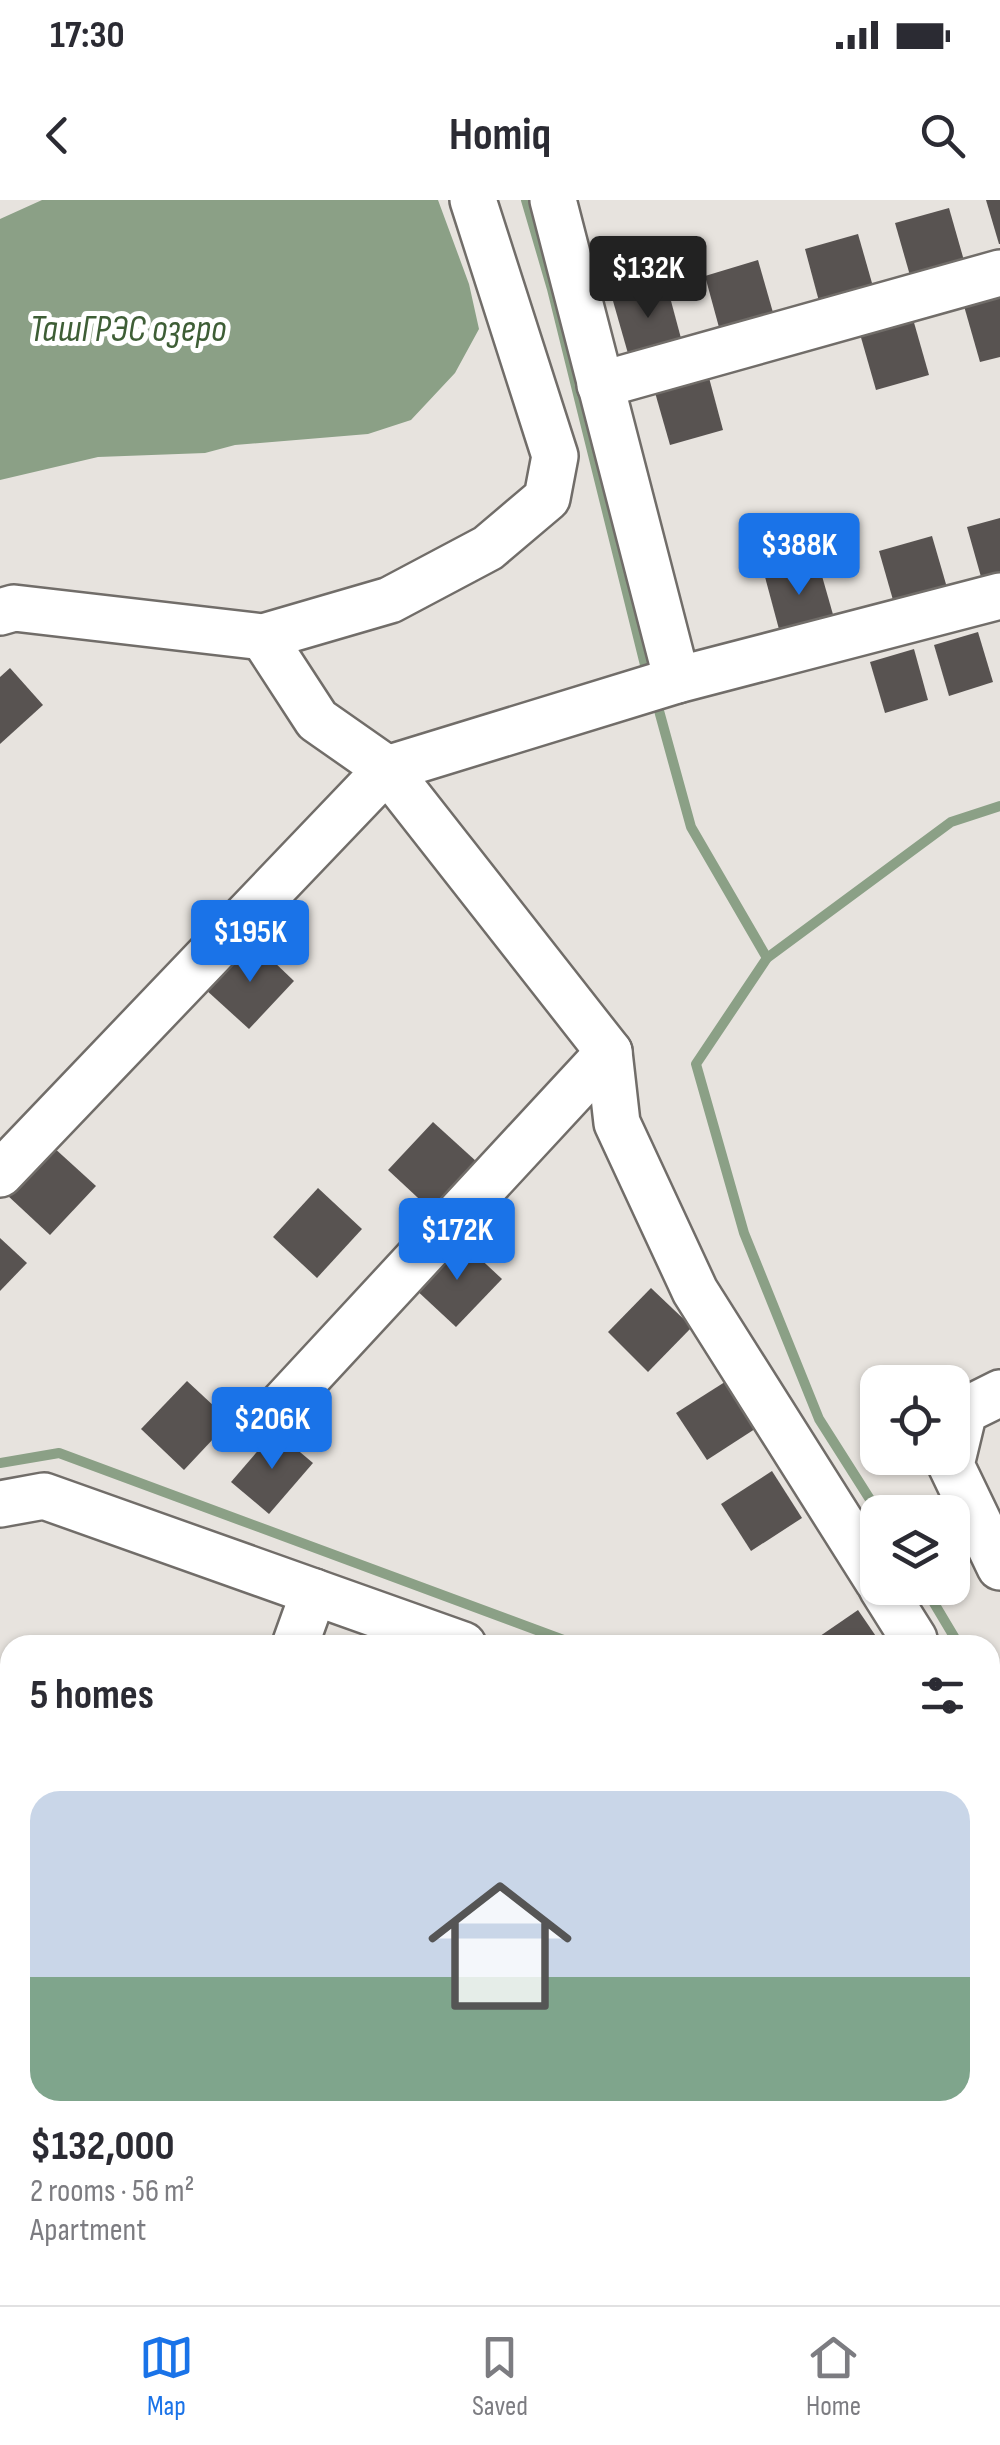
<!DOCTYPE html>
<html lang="en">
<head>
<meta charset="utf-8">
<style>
	body { margin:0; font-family:"Sofia Sans Condensed",sans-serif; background:#f7f7f7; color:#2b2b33; height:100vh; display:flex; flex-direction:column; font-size:38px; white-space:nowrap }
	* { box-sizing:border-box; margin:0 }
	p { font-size:32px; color:#7c7c81 }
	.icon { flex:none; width:55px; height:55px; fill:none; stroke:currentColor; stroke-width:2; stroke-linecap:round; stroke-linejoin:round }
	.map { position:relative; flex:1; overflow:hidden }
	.drawer { position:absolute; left:0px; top:1435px; width:1000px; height:670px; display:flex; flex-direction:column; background:#fff; border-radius:30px 30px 0 0; box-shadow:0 2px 8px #0004 }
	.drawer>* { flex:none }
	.buttons { position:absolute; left:860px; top:1165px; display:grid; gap:20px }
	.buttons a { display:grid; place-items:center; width:110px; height:110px; border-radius:20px; background:#fff; box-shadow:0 2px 8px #0004; font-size:50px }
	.price { position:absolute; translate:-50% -85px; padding:0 22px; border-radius:10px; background:#1a73e8; color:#fff; font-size:32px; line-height:65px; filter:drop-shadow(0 2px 5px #0008) }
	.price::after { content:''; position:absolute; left:50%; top:60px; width:30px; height:22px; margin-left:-15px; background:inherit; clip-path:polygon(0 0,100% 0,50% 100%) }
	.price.on { background:#222; color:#fff }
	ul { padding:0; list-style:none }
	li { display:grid; align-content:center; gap:20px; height:530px; padding:0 30px }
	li+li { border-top:2px solid #e1e1e2 }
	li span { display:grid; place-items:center; height:310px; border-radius:30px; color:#555 }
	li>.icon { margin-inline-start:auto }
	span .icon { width:180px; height:180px; fill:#fffc; stroke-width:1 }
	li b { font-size:42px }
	h2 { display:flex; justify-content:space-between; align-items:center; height:120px; padding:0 30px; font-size:42px }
	.status { display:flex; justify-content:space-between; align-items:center; height:70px; padding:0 50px; background:#fff; direction:ltr }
	.status svg { height:28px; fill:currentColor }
	header { display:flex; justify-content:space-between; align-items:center; height:130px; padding:0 30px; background:#fff; font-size:45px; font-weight:700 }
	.tab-bar { display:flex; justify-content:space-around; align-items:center; height:140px; border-top:2px solid #e1e1e2; background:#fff; font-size:28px; color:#7c7c81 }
	.tab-bar a { display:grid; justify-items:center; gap:5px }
	.tab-bar .on { color:#1a73e8 }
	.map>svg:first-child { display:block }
	.water { fill:#8ba086 }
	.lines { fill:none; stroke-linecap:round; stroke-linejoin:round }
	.stream { stroke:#8ba086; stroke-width:10 }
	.building { fill:#585351 }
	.minor-casing { stroke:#716d69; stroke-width:50 }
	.minor { stroke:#fff; stroke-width:45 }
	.labels { text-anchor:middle; stroke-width:10; stroke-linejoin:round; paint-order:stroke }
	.water-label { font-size:38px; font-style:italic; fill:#3e5e36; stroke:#fff }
</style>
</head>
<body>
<div class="status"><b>17:30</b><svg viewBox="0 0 49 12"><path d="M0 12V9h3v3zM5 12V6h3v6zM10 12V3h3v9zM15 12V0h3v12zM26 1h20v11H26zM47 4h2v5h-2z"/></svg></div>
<header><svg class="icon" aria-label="back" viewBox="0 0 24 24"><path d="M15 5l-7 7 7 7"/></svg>Homiq<svg class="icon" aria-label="search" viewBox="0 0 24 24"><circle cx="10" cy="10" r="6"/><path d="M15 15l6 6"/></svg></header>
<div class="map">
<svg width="1000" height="2105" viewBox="0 0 1000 2105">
	<rect width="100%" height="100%" fill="#e7e3de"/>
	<polygon class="water" points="42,0 438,0 469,84 479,129 455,173 411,220 368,234 235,245 205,253 98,257 0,280 0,19"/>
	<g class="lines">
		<g class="stream">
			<polyline points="526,0 552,89 646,469"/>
			<polyline points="658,507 691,627 767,758"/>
			<polyline points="0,1263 59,1253 577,1445"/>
			<polyline points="878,1312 819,1219 744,1033 696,864 767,758 951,622 1000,606"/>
			<polyline points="925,1388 959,1445"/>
			<polyline points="841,2095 846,2105"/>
		</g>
	</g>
	<g class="building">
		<polygon points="986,0 1000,0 1000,44 999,44"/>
		<polygon points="949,8 965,64 911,79 895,23"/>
		<polygon points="858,34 874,90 820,105 805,49"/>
		<polygon points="758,60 774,116 720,131 705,76"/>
		<polygon points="667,86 682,142 629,157 613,101"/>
		<polygon points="1000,96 1000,157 980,162 964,106"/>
		<polygon points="913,119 929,175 876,190 860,134"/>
		<polygon points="708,174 723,230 670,245 654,189"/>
		<polygon points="1000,318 1000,379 983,384 967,327"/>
		<polygon points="932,336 948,391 895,407 879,351"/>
		<polygon points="818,362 834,418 780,433 765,377"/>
		<polygon points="978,432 993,482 949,496 934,445"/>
		<polygon points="914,449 928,500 885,513 870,462"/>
		<polygon points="10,468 43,505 0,544 0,477"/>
		<polygon points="251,740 294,781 249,829 205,789"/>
		<polygon points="433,922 477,962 431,1010 388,970"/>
		<polygon points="52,946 96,986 50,1035 7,995"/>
		<polygon points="318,988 362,1029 317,1078 273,1037"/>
		<polygon points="0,1038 27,1063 0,1091"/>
		<polygon points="458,1038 502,1079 456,1127 413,1087"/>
		<polygon points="651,1088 692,1127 648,1172 608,1132"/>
		<polygon points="728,1180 758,1227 707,1260 676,1213"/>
		<polygon points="187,1181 230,1221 184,1270 141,1229"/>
		<polygon points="275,1231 313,1263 269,1314 231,1282"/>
		<polygon points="772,1271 802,1318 751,1351 721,1304"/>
		<polygon points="858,1410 882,1445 807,1445"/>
		<polygon points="0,2011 10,2019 10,2078 7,2082 0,2076"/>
	</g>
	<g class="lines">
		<defs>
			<g id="minor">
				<polyline points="553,0 677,480"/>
				<polyline points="600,185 1000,73"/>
				<polyline points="0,412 14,408 263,437 390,400 488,348 547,298 555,256 473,0"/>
				<polyline points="263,437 317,520 387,569 677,480 1000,396"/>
				<polyline points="0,974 387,569 609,852 617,923 695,1091 878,1381"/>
				<polyline points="1000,1193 964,1211 951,1265 1000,1367"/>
				<polyline points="269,1219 609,852"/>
				<polyline points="0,1304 44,1296 463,1445"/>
				<polyline points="882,1388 914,1439 915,1445"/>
				<polyline points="295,1445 314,1392"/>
				<polyline points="990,1502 1000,1502"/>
				<polyline points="0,1980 10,1966"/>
				<polyline points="511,2105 514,2095"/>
			</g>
		</defs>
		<use href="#minor" class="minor-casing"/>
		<use href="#minor" class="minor"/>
	</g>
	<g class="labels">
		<g class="water-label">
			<text x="128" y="141">ТашГРЭС озеро</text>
		</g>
	</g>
</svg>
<div class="buttons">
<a><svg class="icon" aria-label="locate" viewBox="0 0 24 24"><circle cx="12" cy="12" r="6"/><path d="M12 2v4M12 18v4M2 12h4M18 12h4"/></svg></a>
<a><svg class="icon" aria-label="layers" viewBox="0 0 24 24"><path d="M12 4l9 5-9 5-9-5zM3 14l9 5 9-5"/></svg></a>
</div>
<b class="price on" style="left:648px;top:121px">$132K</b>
<b class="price" style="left:799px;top:398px">$388K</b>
<b class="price" style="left:250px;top:785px">$195K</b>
<b class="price" style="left:457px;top:1083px">$172K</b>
<b class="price" style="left:272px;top:1272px">$206K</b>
<section class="drawer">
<h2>5 homes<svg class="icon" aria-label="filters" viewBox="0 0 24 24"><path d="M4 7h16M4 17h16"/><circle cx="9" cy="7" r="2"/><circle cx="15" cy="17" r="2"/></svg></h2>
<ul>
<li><span style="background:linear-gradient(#c9d6e8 60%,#7fa58c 0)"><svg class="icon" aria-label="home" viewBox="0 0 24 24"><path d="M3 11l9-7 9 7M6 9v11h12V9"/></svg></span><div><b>$132,000</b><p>2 rooms · 56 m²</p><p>Apartment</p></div></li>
</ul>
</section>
</div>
<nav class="tab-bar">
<a class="on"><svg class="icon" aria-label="map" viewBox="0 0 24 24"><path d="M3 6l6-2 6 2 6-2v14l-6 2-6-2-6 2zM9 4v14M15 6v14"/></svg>Map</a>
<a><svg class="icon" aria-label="saved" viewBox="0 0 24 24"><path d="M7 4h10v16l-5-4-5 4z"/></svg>Saved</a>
<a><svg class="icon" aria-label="home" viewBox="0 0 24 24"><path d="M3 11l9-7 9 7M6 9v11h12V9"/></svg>Home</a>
</nav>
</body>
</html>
